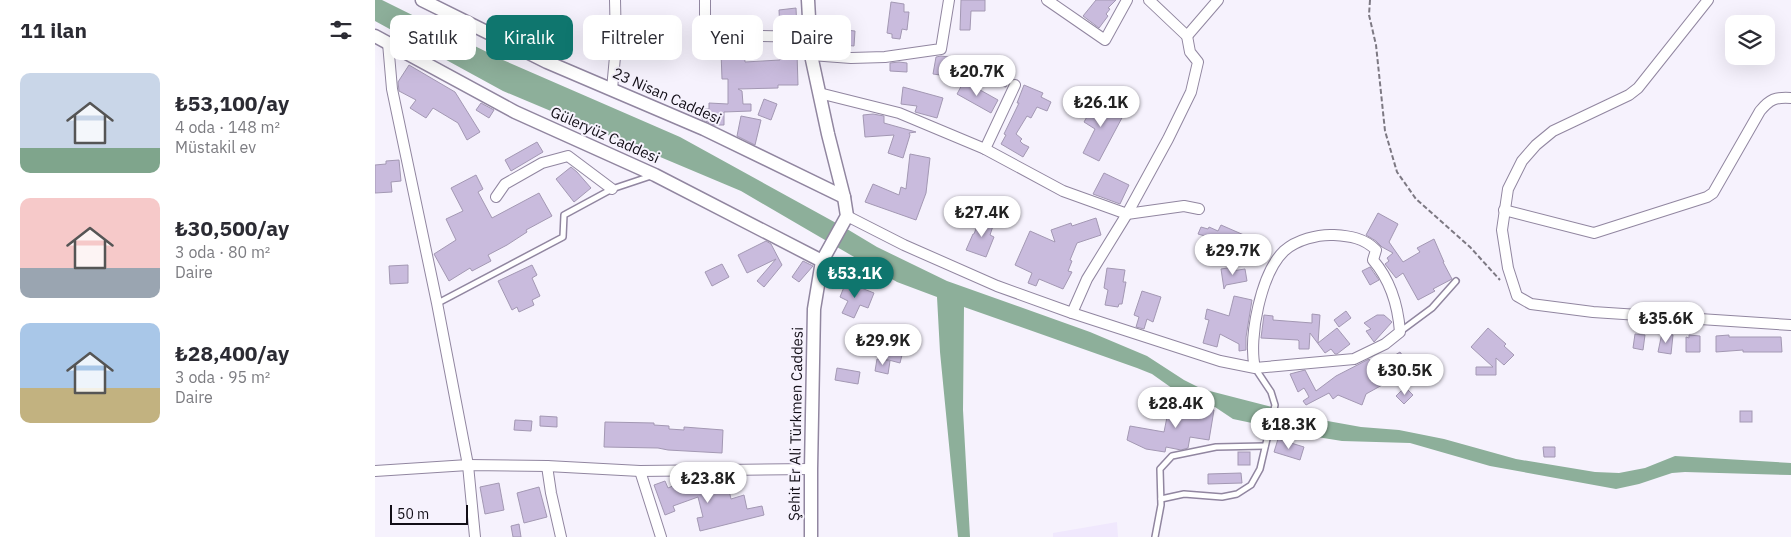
<!DOCTYPE html>
<html lang="tr">
<head>
<meta charset="utf-8">
<style>
	body { margin:0; font-family:"IBM Plex Sans",sans-serif; background:#f2f2f3; color:#2b2b33; height:100vh; display:flex; flex-direction:column; font-size:19px; white-space:nowrap }
	* { box-sizing:border-box; margin:0 }
	p { font-size:16px; color:#7c7c81 }
	.icon { flex:none; width:28px; height:28px; fill:none; stroke:currentColor; stroke-width:2; stroke-linecap:round; stroke-linejoin:round }
	.map { position:relative; flex:1; overflow:hidden }
	.sheet { display:flex; flex-direction:column; background:#fff; width:375px }
	.sheet>* { flex:none }
	.top-card { position:absolute; left:15px; top:15px; width:475px; height:45px; display:flex; gap:10px }
	.tools { position:absolute; left:1350px; top:15px; display:grid; gap:10px }
	.tools a { display:grid; place-items:center; width:50px; height:50px; border-radius:10px; background:#fff; box-shadow:0 5px 20px #0002; font-size:25px }
	.scale { position:absolute; left:15px; bottom:12px; width:78px; box-sizing:border-box; padding-left:5px; border:2px solid #120e17; border-top:0; font-size:14px; line-height:18px; white-space:nowrap; color:#120e17; -webkit-text-stroke:4px #f6f2fd; paint-order:stroke }
	.price { position:absolute; translate:-50% -42px; padding:0 11px; border-radius:18px; background:#fff; color:#222; font-size:16px; line-height:32px; filter:drop-shadow(0 1px 2px #0008) }
	.price::after { content:''; position:absolute; left:50%; top:30px; width:15px; height:11px; margin-left:-8px; background:inherit; clip-path:polygon(0 0,100% 0,50% 100%) }
	.price.on { background:#0f766e; color:#fff }
	ul { padding:0; list-style:none }
	li { display:flex; align-items:center; gap:15px; height:125px; padding:0 20px }
	li span { display:grid; place-items:center; flex:none; width:140px; height:100px; border-radius:10px; color:#555 }
	li>.icon { margin-inline-start:auto }
	span .icon { width:60px; height:60px; fill:#fffc; stroke-width:1 }
	li b { font-size:21px }
	h2 { display:flex; justify-content:space-between; align-items:center; height:60px; padding:0 20px; font-size:21px }
	.chip { padding:0 18px; border-radius:10px; background:#fff; box-shadow:0 5px 20px #0002; font-size:18px; line-height:45px }
	.chip.on { background:#0f766e; color:#fff }
	main { display:flex; flex:1; min-height:0 }
	.map>svg:first-child { display:block }
	.built { fill:#f0e8fd }
	.water { fill:#8daf9a }
	.building { fill:#c9bbdd; stroke:#a398b3 }
	.lines { fill:none; stroke-linecap:round; stroke-linejoin:round }
	.service-casing { stroke:#9186a0; stroke-width:8 }
	.minor-casing { stroke:#9186a0; stroke-width:12 }
	.tertiary-casing { stroke:#9186a0; stroke-width:15 }
	.path { stroke:#7d7983; stroke-width:2; stroke-dasharray:5 2.5; stroke-linecap:butt }
	.service { stroke:#fff; stroke-width:5 }
	.minor { stroke:#fff; stroke-width:10 }
	.tertiary { stroke:#fff; stroke-width:12 }
	.labels { text-anchor:middle; stroke-width:4; stroke-linejoin:round; paint-order:stroke }
	.street-label { font-size:15px; fill:#120e17; stroke:#f6f2fd }
</style>
</head>
<body>
<main>
<section class="sheet">
<h2>11 ilan<svg class="icon" aria-label="filters" viewBox="0 0 24 24"><path d="M4 7h16M4 17h16"/><circle cx="9" cy="7" r="2"/><circle cx="15" cy="17" r="2"/></svg></h2>
<ul>
<li><span style="background:linear-gradient(#c9d6e8 75%,#7fa58c 0)"><svg class="icon" aria-label="home" viewBox="0 0 24 24"><path d="M3 11l9-7 9 7M6 9v11h12V9"/></svg></span><div><b>₺53,100/ay</b><p>4 oda · 148 m²</p><p>Müstakil ev</p></div></li>
<li><span style="background:linear-gradient(#f6c9c9 70%,#9aa5b1 0)"><svg class="icon" aria-label="home" viewBox="0 0 24 24"><path d="M3 11l9-7 9 7M6 9v11h12V9"/></svg></span><div><b>₺30,500/ay</b><p>3 oda · 80 m²</p><p>Daire</p></div></li>
<li><span style="background:linear-gradient(#a9c7e8 65%,#c2b280 0)"><svg class="icon" aria-label="home" viewBox="0 0 24 24"><path d="M3 11l9-7 9 7M6 9v11h12V9"/></svg></span><div><b>₺28,400/ay</b><p>3 oda · 95 m²</p><p>Daire</p></div></li>
</ul>
</section>
<div class="map">
<svg width="1416" height="537" viewBox="0 0 1416 537">
	<rect width="100%" height="100%" fill="#f6f2fd"/>
	<polygon class="built" points="742,522 743,537 678,537 678,533"/>
	<polygon class="water" points="0,0 7,0 128,60 305,137 472,229 502,247 572,281 715,332 772,356 809,380 827,389 947,420 986,427 1024,430 1069,439 1141,459 1220,472 1244,473 1270,468 1300,456 1416,463 1416,475 1310,472 1297,473 1264,484 1241,489 1115,466 1035,443 967,441 942,437 858,419 840,407 818,403 777,374 762,368 589,307 588,410 595,537 583,537 565,352 562,297 522,282 366,191 128,91 0,21"/>
	<g class="building">
		<polygon points="586,0 610,0 610,11 596,11 595,30 585,30"/>
		<polygon points="721,0 741,0 733,8 735,9 731,14 733,16 724,28 708,16"/>
		<polygon points="516,2 529,4 529,12 534,12 532,30 527,29 525,39 517,38 517,34 512,33"/>
		<polygon points="421,8 422,30 405,30 404,10"/>
		<polygon points="462,29 480,31 479,46 458,44"/>
		<polygon points="369,50 370,62 405,60 406,53 422,53 423,85 403,85 403,88 363,89 367,91 368,104 376,104 376,111 349,112 349,125 338,125 327,119 327,109 334,109 334,103 353,104 353,79 347,79 346,52"/>
		<polygon points="566,56 574,57 572,76 558,74 561,57"/>
		<polygon points="626,60 637,63 636,69 637,69 631,87 609,82 612,68 616,69 617,65 624,67"/>
		<polygon points="524,62 532,63 532,72 515,71 515,63"/>
		<polygon points="34,65 80,92 105,132 92,140 83,123 58,108 51,118 35,108 41,100 24,91 23,82"/>
		<polygon points="589,81 623,100 616,113 582,94"/>
		<polygon points="649,85 668,93 666,97 676,102 672,111 662,107 656,118 652,116 641,134 647,139 645,141 648,144 654,147 648,157 626,144 631,135 629,134 644,103 642,103"/>
		<polygon points="528,87 568,98 562,118 540,112 542,106 526,104"/>
		<polygon points="389,99 402,104 396,120 383,115"/>
		<polygon points="722,99 749,114 724,161 708,153 720,129 709,122"/>
		<polygon points="106,103 119,110 114,118 101,110"/>
		<polygon points="498,114 509,116 509,123 541,132 534,133 535,135 528,158 513,153 519,135 490,137 488,115"/>
		<polygon points="366,116 386,120 380,145 362,136"/>
		<polygon points="162,142 168,152 136,171 130,160"/>
		<polygon points="535,154 555,158 551,193 541,220 490,202 498,184 524,195 526,187 531,189"/>
		<polygon points="24,160 26,181 16,182 17,192 0,193 0,165 11,164 11,161"/>
		<polygon points="196,167 202,172 216,188 199,202 181,179"/>
		<polygon points="729,173 754,185 745,204 718,194"/>
		<polygon points="101,175 108,189 103,192 117,218 164,193 177,216 151,230 152,232 132,245 113,255 116,261 97,271 95,268 74,281 59,254 81,240 71,219 88,211 76,188"/>
		<polygon points="607,208 615,212 611,220 603,217"/>
		<polygon points="1003,213 1023,224 1014,242 1028,262 1045,252 1042,248 1059,239 1069,262 1068,262 1077,279 1058,289 1060,291 1043,300 1028,273 1021,278 1010,264 1014,261 1012,258 1018,253 1007,247 1001,241 991,235"/>
		<polygon points="605,218 619,223 615,235 619,237 611,257 591,250 598,234 599,234"/>
		<polygon points="721,218 726,235 702,243 695,260 697,261 693,271 697,272 688,289 664,279 661,286 653,283 657,273 640,265 655,231 680,242 676,230 696,223 697,226"/>
		<polygon points="846,225 885,242 894,248 886,260 866,246 864,253 837,242 836,244 828,240 830,236 823,234 826,227 833,229 834,227 843,231"/>
		<polygon points="391,241 396,244 407,265 389,287 382,281 401,259 372,273 363,255"/>
		<polygon points="428,261 438,266 424,282 417,277"/>
		<polygon points="347,264 354,277 337,286 330,272"/>
		<polygon points="33,265 33,283 15,284 14,266"/>
		<polygon points="157,265 162,275 157,278 165,296 157,300 159,305 144,312 142,307 137,310 123,281"/>
		<polygon points="859,267 857,271 870,269 872,281 851,285 849,289 846,269"/>
		<polygon points="995,267 1004,280 995,285 987,271"/>
		<polygon points="732,268 750,270 748,282 751,282 747,304 744,304 743,307 730,305 733,290 729,288"/>
		<polygon points="471,282 499,293 493,308 485,305 479,318 467,313 473,301 465,297"/>
		<polygon points="767,291 786,297 778,322 772,319 769,329 761,327 764,317 759,315"/>
		<polygon points="859,296 877,300 871,337 871,350 864,351 864,344 845,334 842,347 828,343 834,320 830,319 832,309 854,316"/>
		<polygon points="971,311 976,318 964,327 959,320"/>
		<polygon points="937,314 945,315 943,343 962,328 975,344 962,354 960,354 956,349 950,353 935,333 934,349 924,349 924,341 923,340 886,338 889,315 898,316 898,320 937,323"/>
		<polygon points="1002,315 1009,315 1017,322 999,342 991,331 996,329 989,323"/>
		<polygon points="1113,328 1131,344 1129,346 1139,355 1129,365 1121,358 1121,375 1101,375 1101,367 1118,367 1096,347"/>
		<polygon points="1287,333 1298,335 1296,354 1283,352"/>
		<polygon points="1260,334 1270,335 1268,350 1258,348"/>
		<polygon points="1314,335 1325,336 1325,352 1311,352 1311,337 1314,338"/>
		<polygon points="1354,335 1354,337 1406,337 1407,352 1368,352 1368,350 1341,352 1341,336"/>
		<polygon points="514,344 529,347 525,363 510,359"/>
		<polygon points="1025,352 1037,369 1025,378 1012,360"/>
		<polygon points="502,359 515,361 513,374 500,371"/>
		<polygon points="994,359 1009,384 991,394 987,405 963,395 958,399 954,393 931,405 928,401 934,397 932,393 929,388 923,392 915,374 930,370 941,391 961,376"/>
		<polygon points="462,368 485,372 483,384 460,380"/>
		<polygon points="1030,387 1038,395 1029,404 1021,396"/>
		<polygon points="795,402 839,410 834,440 815,437 813,448 806,450 791,447 790,452 771,449 752,440 755,426 789,432"/>
		<rect x="1365" y="411" width="12" height="11"/>
		<polygon points="165,416 182,417 182,427 165,426"/>
		<polygon points="140,420 157,421 156,431 139,430"/>
		<polygon points="230,422 279,423 279,425 294,426 294,429 309,430 309,427 348,430 347,453 293,450 283,448 229,447"/>
		<polygon points="903,439 929,447 925,460 899,452"/>
		<polygon points="1168,447 1180,447 1180,457 1169,457"/>
		<rect x="863" y="452" width="12" height="13"/>
		<polygon points="866,473 867,483 833,484 833,474"/>
		<polygon points="290,481 293,488 307,482 311,491 352,482 356,499 369,495 372,509 387,506 389,515 325,531 322,518 328,517 323,497 298,506 300,511 290,515 279,485"/>
		<polygon points="124,483 129,510 110,514 105,487"/>
		<polygon points="164,487 172,517 149,523 142,493"/>
		<polygon points="144,524 146,537 138,537 136,526"/>
	</g>
	<g class="lines">
		<defs>
			<g id="service">
				<polyline points="63,303 188,237 189,215 237,189 276,176"/>
				<polyline points="1026,331 1057,308 1081,281"/>
				<polyline points="786,499 809,494 847,497 862,494 876,485 885,469 900,405 896,392 880,368"/>
				<polyline points="780,537 786,505 785,469 797,456 841,447 890,446"/>
			</g>
			<g id="minor">
				<polyline points="330,0 330,35 435,37"/>
				<polyline points="672,0 730,40 752,0"/>
				<polyline points="1333,0 1263,88 1254,95 1178,131 1161,145 1147,161 1133,189 1127,230 1133,268 1142,296 1156,304 1218,312 1416,325"/>
				<polyline points="812,36 843,0"/>
				<polyline points="436,55 476,58 510,57 566,49 574,0"/>
				<polyline points="237,89 241,46 240,0"/>
				<polyline points="444,93 524,113 610,149 688,191 752,214 809,206 824,209"/>
				<polyline points="610,149 640,85"/>
				<polyline points="121,197 130,184 167,163 193,156 237,189"/>
				<path d="M1129 210 1219 233 1332 197 1338 193 1385 111C1395 99 1400 97 1416 98"/>
				<path d="M472 216 529 245 622 286 697 313 845 361 880 368 979 359 1010 344 1025 332C1023 305 1016 281 998 260L1001 250C989 238 975 236 959 235 943 234 921 240 909 251 886 273 873 338 880 368"/>
				<polyline points="697,313 712,279 752,214 793,139 816,92 823,62 815,52 812,36 774,0"/>
				<polyline points="172,466 176,493 186,537"/>
				<polyline points="0,471 93,465 62,303 17,89 13,43"/>
				<polyline points="265,471 286,537"/>
				<polyline points="100,537 93,465 172,466 265,471 436,469"/>
			</g>
			<g id="tertiary">
				<polyline points="47,0 172,62 329,129 469,197"/>
				<polyline points="433,0 436,55 453,134 469,197 472,216 447,261 439,309 436,469 436,537"/>
				<polyline points="0,36 140,112 280,175 447,261"/>
			</g>
		</defs>
		<use href="#service" class="service-casing"/>
		<use href="#minor" class="minor-casing"/>
		<use href="#tertiary" class="tertiary-casing"/>
		<polyline class="path" points="995,0 994,15 1001,45 1010,131 1022,172 1041,199 1095,247 1125,280"/>
		<use href="#service" class="service"/>
		<use href="#minor" class="minor"/>
		<use href="#tertiary" class="tertiary"/>
	</g>
	<g class="labels">
		<g class="street-label">
			<text transform="translate(292 96) rotate(24)" y="5">23 Nisan Caddesi</text>
			<text transform="translate(230 135) rotate(24)" y="5">Güleryüz Caddesi</text>
			<text transform="translate(421 424) rotate(-89)" y="5">Şehit Er Ali Türkmen Caddesi</text>
		</g>
	</g>
</svg>
<div class="tools">
<a><svg class="icon" aria-label="layers" viewBox="0 0 24 24"><path d="M12 4l9 5-9 5-9-5zM3 14l9 5 9-5"/></svg></a>
</div>
<div class="scale">50 m</div>
<b class="price" style="left:602px;top:97px">₺20.7K</b>
<b class="price" style="left:726px;top:128px">₺26.1K</b>
<b class="price" style="left:607px;top:238px">₺27.4K</b>
<b class="price" style="left:858px;top:276px">₺29.7K</b>
<b class="price on" style="left:480px;top:299px">₺53.1K</b>
<b class="price" style="left:1291px;top:344px">₺35.6K</b>
<b class="price" style="left:508px;top:366px">₺29.9K</b>
<b class="price" style="left:1030px;top:396px">₺30.5K</b>
<b class="price" style="left:801px;top:429px">₺28.4K</b>
<b class="price" style="left:914px;top:450px">₺18.3K</b>
<b class="price" style="left:333px;top:504px">₺23.8K</b>
<div class="top-card">
<a class="chip">Satılık</a>
<a class="chip on">Kiralık</a>
<a class="chip">Filtreler</a>
<a class="chip">Yeni</a>
<a class="chip">Daire</a>
</div>
</div>
</main>
</body>
</html>
